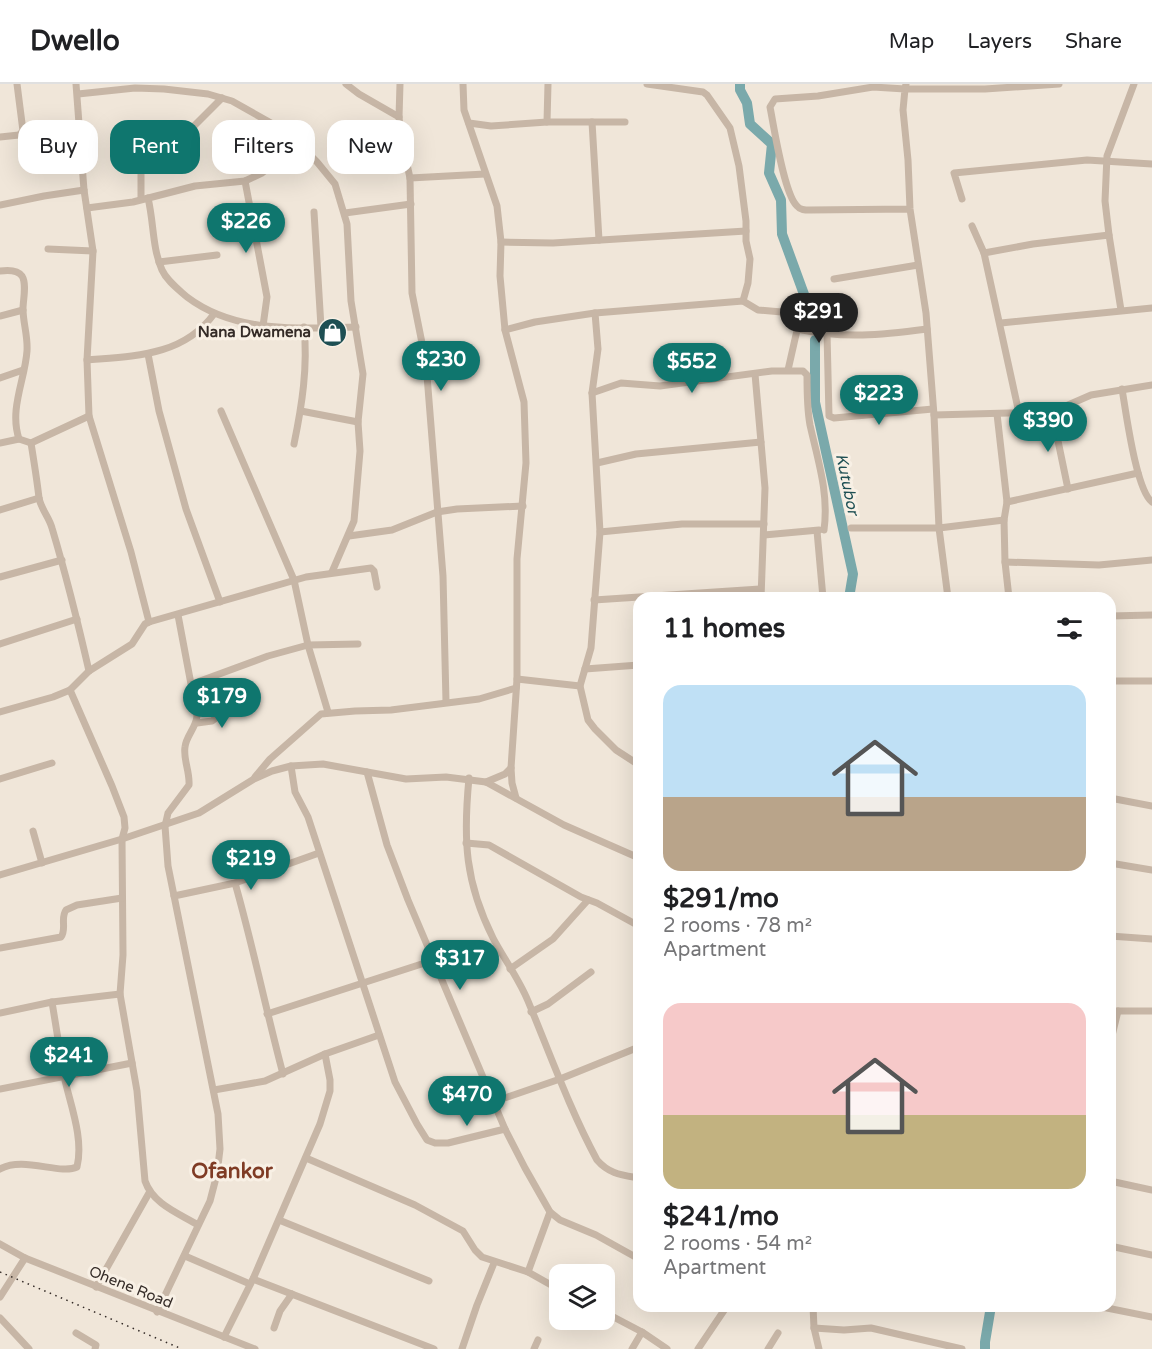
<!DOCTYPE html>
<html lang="en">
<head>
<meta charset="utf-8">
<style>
	body { margin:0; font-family:"Varela Round",sans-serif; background:#f6f6f6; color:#202124; height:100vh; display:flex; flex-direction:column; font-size:22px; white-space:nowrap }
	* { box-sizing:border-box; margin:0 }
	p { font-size:20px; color:#757577 }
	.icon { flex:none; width:33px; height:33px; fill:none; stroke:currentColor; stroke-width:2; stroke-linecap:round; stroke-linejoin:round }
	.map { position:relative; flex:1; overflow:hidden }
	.panel { position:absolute; left:633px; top:508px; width:483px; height:720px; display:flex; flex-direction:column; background:#fff; border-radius:18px; box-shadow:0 6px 24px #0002 }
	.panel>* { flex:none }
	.banner { position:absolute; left:18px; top:36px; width:525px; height:54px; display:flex; gap:12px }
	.fabs { position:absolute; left:549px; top:1180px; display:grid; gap:12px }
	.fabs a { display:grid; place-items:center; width:66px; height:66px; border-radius:12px; background:#fff; box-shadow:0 6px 24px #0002; font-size:30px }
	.price { position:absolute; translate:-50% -51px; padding:0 14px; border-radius:21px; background:#0f766e; color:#fff; font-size:20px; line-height:39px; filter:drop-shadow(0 2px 3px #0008) }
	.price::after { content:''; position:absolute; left:50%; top:36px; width:18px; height:14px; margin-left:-9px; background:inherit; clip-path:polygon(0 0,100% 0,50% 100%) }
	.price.selected { background:#222; color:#fff }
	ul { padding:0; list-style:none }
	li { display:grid; align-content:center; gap:12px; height:318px; padding:0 30px }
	li span { display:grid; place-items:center; height:186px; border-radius:18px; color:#555 }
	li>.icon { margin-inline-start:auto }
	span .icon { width:108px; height:108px; fill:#fffc; stroke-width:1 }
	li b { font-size:26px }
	h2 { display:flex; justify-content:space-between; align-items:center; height:72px; padding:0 30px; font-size:26px }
	.chip { padding:0 21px; border-radius:18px; background:#fff; box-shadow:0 6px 24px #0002; font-size:21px; line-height:54px }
	.chip.selected { background:#0f766e; color:#fff }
	header { display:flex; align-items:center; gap:36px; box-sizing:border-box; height:84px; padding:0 30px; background:#fff; border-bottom:2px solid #e0e0e0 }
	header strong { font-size:28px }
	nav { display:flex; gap:33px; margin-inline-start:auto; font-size:21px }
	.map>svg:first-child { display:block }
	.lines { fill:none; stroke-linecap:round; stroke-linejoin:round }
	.river { stroke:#7aa9ab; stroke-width:10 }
	.street { stroke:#c7b6a6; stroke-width:7 }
	.rail { stroke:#342b27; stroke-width:1.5; stroke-dasharray:1.5 4.5; stroke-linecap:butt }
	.labels { text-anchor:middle; stroke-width:6; stroke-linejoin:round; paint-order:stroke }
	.poi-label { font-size:15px; font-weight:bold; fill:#342b27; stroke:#f8f0e5; text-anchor:end }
	.street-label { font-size:15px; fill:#342b27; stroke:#f8f0e5 }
	.water-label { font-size:16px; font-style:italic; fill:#1e4f53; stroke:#f8f0e5 }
	.district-label { font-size:21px; font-weight:bold; fill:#7f3b24; stroke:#f8f0e5 }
</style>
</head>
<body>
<header>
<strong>Dwello</strong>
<nav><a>Map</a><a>Layers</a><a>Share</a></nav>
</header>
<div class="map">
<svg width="1152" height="1265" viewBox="0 0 1152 1265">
	<rect width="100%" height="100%" fill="#f0e6d9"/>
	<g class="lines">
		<g class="river">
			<polyline points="740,0 740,6 747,19 750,40 772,60 769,89 781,116 782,150 805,213 813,243"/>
			<polyline points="815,256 815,318 853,490 849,514"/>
			<polyline points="985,1265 985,1258 991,1222"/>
		</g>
		<g class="street">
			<polyline points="76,0 84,106 93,167 87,276 89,332 131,468 149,538"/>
			<polyline points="346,0 359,10 399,33"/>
			<polyline points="400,0 399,33 401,53 410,94 412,209 426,279 443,492 446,618"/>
			<polyline points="463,0 464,26 497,122 501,158 500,192 505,246 524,318 526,379 517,475 517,595 511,684 512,699 516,714"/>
			<polyline points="647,0 703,8 707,11 730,44 739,82 746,137 746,157 750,175 748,199 743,217"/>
			<polyline points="906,0 905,5 985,5 1059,0"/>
			<polyline points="78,10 135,4 164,5 208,10 232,17 287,48 317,78 335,100 347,140 351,217 363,290 358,338 360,367 354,437 332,488"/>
			<polyline points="547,38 625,38"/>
			<polyline points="592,38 599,156"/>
			<polyline points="469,39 491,42 547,38 548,0"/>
			<polyline points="0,53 19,51 23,47 17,0"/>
			<polyline points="410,94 485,90"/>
			<polyline points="245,97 267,213 263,242"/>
			<path d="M148 114C154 139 152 163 162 186 167 197 178 205 187 213 236 250 298 244 356 243"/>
			<polyline points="141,115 141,81 145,73 186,50 222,14"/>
			<polyline points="962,115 954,89 1087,76 1152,80"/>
			<polyline points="0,121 44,112 84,106"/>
			<polyline points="87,124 133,118 195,102 245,97 262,89 300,60"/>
			<path d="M910 125 810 126C805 126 800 126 797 122 784 110 774 43 770 23L775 15 818 12 873 3 905 5 903 26 908 76 910 125 926 229 934 331 939 444 948 514"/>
			<polyline points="314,128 321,243"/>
			<polyline points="345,129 411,120"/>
			<polyline points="972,142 984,169 1019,329"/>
			<polyline points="1109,151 1105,117 1107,72 1134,0"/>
			<polyline points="501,158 553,159 746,147"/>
			<polyline points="48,165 93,167"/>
			<polyline points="984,169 1033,160 1109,151 1121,226"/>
			<polyline points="159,178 217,171"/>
			<path d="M0 187C7 186 17 185 22 192 27 200 23 216 23 225 23 239 28 252 27 267 25 296 9 325 19 355"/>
			<polyline points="834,195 918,181"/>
			<polyline points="595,229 598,265 592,309 600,448 591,564 580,602 588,636 595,645 616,666 639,681"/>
			<polyline points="0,232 23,226"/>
			<polyline points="1001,239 1152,224"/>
			<path d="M797 245C844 255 881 251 927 245"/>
			<polyline points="505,246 535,238 595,229 743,217 758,226 793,229 800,233 788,286"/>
			<polyline points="827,249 829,332 834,334 933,325"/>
			<polyline points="148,270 159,327 186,425 220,518"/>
			<path d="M87 276C135 272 183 272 214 230"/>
			<polyline points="755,290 765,404 761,514"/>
			<polyline points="0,294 23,286"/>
			<path d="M1122 305C1126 328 1136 406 1152 418"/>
			<path d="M592 309 621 299 660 302 772 287H803L807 291C807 307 807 325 810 341 818 377 829 409 824 446"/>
			<polyline points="221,327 294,496 308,561 328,628"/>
			<polyline points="301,327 358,338"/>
			<polyline points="1052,328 1068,405"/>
			<polyline points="997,330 1007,418 1004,436 1005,478 1009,514"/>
			<polyline points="934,331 1052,328 1091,311 1152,301"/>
			<polyline points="0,359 19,355 31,359 89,332"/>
			<path d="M31 359C34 378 37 396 39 414 41 425 49 433 52 444 66 491 78 539 89 587"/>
			<path d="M294 360C302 321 308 283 304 243"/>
			<polyline points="597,379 636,370 761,358"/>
			<polyline points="1007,418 1138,389"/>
			<polyline points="0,426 39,414"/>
			<polyline points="851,444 939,444 1004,436"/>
			<polyline points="817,447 823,514"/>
			<polyline points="600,448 682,440 764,440"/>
			<polyline points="764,451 819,446"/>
			<polyline points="349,452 392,446 437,428 457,425 523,422"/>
			<polyline points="1005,478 1099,481 1152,476"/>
			<polyline points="0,493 62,476"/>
			<polyline points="594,516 760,505"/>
			<polyline points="1110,532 1152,531"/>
			<polyline points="0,560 77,535"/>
			<polyline points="585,585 639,581"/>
			<polyline points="517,595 580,602"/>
			<polyline points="1110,597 1152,597"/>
			<polyline points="192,600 268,572 308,561 358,560"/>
			<path d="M70 606 112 702 124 733 125 744 122 755 123 871 120 910 137 1007 145 1097C153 1120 178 1129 198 1141"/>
			<polyline points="0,628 53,613 70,606 89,587 132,560 145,540 149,538 306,493 371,484 374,487 377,503"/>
			<polyline points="197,639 212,637 235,619"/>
			<polyline points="291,682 295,708 308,733 395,998 417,1040 427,1056 435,1059 448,1059 505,1045"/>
			<polyline points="367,688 387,761 408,816 505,1045 525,1084 550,1128 560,1136 596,1151 639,1175"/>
			<polyline points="255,693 270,675 321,630 355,627 391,626 479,615 516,604"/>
			<path d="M469 694C463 756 465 798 493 854 504 875 519 895 528 917 550 970 570 1026 597 1076 609 1090 622 1091 639 1094"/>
			<polyline points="0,695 52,679"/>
			<polyline points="486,698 505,690 511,684"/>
			<polyline points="1110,714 1152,722"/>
			<polyline points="33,747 42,779"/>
			<polyline points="466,759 489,761 581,813 597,819 639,842"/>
			<polyline points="1110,779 1152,786"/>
			<polyline points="0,791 122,755 199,729 254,695 272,687 291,682 323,680 406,695 446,693 486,698 564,741 639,774"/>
			<path d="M235 799C253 862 266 926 283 990"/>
			<polyline points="174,812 235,799 319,769"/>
			<polyline points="1110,852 1152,855"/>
			<path d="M0 864 61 853C67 845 60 834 66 826L77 821 122 814"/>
			<polyline points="510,885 553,855 588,816"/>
			<polyline points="1110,927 1152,927"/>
			<polyline points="531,928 548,920 591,888"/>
			<polyline points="0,929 52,918 120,910"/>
			<polyline points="267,930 434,876"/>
			<polyline points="1110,960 1118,927"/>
			<polyline points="0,1005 132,979"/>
			<polyline points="214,1006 265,997 325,970 379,951"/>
			<polyline points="493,1018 560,995 639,963"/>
			<polyline points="306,1074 415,1121 463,1147 475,1166 482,1173 528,1188 560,1206"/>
			<path d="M0 1085C23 1072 60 1091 77 1083 84 1054 70 1020 64 992 60 967 56 943 52 918"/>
			<polyline points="1110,1097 1152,1106"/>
			<polyline points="279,1136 429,1197"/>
			<polyline points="0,1160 25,1174 255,1265"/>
			<polyline points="1110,1162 1152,1171"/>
			<polyline points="185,1172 250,1200"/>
			<polyline points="528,1188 550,1128"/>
			<polyline points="253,1195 434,1265"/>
			<polyline points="96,1203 149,1109"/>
			<polyline points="0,1213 25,1174"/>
			<polyline points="813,1222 814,1244 819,1265"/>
			<polyline points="1097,1222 1152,1233"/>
			<path d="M157 1228 210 1117 217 1090 220 1065 218 1030 168 782 165 742 168 729 189 701C190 688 183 675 185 663 186 652 196 644 197 632L178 531"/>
			<polyline points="604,1228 642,1248 667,1265"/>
			<polyline points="0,1234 29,1265"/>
			<polyline points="274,1244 280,1227 292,1210"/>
			<polyline points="814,1244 844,1246 871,1244 962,1265"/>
			<polyline points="76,1249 96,1261 95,1265"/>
			<polyline points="224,1253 253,1195 320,1040 330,1007 330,996 325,970"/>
			<polyline points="462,1265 477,1221 494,1179"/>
			<polyline points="534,1265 538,1256"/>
			<polyline points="632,1265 642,1248"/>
			<polyline points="698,1265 725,1225 732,1222"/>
			<polyline points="768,1265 778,1249"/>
		</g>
		<polyline class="rail" points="0,1188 182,1265"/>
	</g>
	<defs>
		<symbol id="shop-disc" viewBox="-11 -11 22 22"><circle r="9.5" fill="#1e4f53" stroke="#f8f0e5"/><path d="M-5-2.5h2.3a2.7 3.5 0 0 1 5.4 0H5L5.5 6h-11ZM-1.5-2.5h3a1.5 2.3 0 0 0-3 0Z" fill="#fff"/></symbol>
	</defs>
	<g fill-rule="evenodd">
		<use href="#shop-disc" x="316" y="232" width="33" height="33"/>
	</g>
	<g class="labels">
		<g class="poi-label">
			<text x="311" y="253">Nana Dwamena</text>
		</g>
		<g class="street-label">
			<text transform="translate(131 1203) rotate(22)" y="5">Ohene Road</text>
		</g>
		<g class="water-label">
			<text transform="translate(848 400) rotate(78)" y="6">Kutubor</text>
		</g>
		<g class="district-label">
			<text x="232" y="1094">Ofankor</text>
		</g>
	</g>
</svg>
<div class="fabs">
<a><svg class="icon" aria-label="layers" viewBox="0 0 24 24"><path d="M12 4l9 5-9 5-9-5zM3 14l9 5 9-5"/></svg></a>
</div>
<b class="price" style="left:246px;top:170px">$226</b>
<b class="price selected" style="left:819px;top:260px">$291</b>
<b class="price" style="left:441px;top:308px">$230</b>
<b class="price" style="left:692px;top:310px">$552</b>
<b class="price" style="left:879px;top:342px">$223</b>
<b class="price" style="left:1048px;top:369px">$390</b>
<b class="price" style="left:222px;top:645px">$179</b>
<b class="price" style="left:251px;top:807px">$219</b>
<b class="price" style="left:460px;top:907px">$317</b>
<b class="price" style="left:69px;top:1004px">$241</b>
<b class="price" style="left:467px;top:1043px">$470</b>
<div class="banner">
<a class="chip">Buy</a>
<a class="chip selected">Rent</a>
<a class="chip">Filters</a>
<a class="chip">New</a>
</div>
<section class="panel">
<h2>11 homes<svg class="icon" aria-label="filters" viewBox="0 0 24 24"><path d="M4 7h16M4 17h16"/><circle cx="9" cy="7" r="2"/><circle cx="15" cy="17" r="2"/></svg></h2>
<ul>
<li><span style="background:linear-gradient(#bfe0f5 60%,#b9a48a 0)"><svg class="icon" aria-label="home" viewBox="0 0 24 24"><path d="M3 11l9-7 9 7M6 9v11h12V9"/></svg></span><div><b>$291/mo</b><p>2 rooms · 78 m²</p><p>Apartment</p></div></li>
<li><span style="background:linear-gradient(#f6c9c9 60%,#c2b280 0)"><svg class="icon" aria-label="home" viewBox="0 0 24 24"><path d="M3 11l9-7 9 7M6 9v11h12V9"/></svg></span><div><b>$241/mo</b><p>2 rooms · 54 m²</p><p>Apartment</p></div></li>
</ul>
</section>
</div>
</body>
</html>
